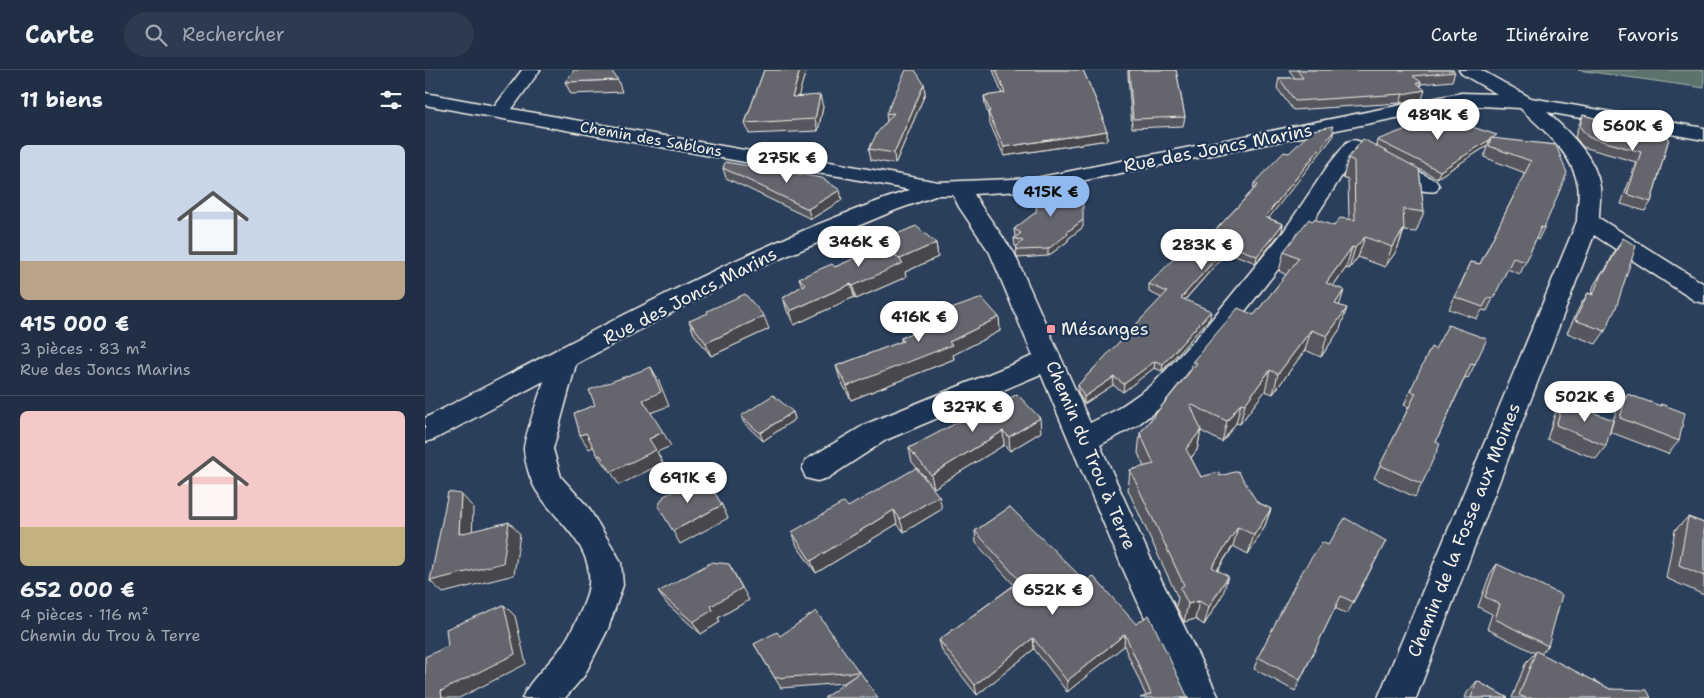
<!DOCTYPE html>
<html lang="fr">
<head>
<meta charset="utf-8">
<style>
	body { margin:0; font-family:"Shantell Sans",sans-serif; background:#2d3b50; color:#f1f3f6; height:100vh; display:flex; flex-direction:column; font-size:19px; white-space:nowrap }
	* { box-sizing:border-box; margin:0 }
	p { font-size:16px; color:#a2a9b3 }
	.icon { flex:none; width:28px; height:28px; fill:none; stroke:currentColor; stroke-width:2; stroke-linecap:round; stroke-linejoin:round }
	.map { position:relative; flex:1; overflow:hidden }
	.details { display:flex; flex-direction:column; background:#202f45; width:425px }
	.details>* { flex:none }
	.price { position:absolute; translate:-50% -42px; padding:0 11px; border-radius:18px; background:#fff; color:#222; font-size:16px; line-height:32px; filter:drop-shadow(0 1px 2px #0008) }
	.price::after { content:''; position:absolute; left:50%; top:30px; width:15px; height:11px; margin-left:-8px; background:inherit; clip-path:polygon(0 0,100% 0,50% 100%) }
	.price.on { background:#90b9f0; color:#111 }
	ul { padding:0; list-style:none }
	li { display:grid; align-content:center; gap:10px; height:265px; padding:0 20px }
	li+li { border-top:1px solid #3d4a5e }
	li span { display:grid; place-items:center; height:155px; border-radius:8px; color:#555 }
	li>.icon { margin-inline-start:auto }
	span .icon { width:90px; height:90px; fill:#fffc; stroke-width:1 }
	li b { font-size:21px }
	h2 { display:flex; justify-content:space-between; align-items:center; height:60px; padding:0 20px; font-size:21px }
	header { display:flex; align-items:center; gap:30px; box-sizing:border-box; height:70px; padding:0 25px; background:#202f45; border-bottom:1px solid #3d4a5e }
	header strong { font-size:24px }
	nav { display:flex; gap:28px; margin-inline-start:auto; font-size:18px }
	.search { width:350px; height:45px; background:#2d3b50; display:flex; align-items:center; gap:12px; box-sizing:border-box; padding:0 18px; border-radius:28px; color:#a2a9b3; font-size:19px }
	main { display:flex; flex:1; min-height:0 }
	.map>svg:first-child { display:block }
	.green { fill:#5c726d; stroke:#a8b2aa }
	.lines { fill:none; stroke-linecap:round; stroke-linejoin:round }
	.minor-casing { stroke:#f4f1e8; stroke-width:3 }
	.minor { fill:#1d3557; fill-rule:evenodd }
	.wall { fill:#57575f; stroke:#f4f1e8 }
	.shaded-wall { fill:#47474d; stroke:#f4f1e8 }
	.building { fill:#65656e; stroke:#f4f1e8 }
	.poi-dot { fill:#ff9aa2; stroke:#1d3557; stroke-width:2 }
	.labels { text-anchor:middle; stroke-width:4.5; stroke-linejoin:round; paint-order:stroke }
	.far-street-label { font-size:15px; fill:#f4f1e8; stroke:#1d3557 }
	.street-label { font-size:18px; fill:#f4f1e8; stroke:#1d3557 }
	.poi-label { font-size:18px; fill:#f4f1e8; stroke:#1d3557; text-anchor:start }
</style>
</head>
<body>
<header>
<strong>Carte</strong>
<div class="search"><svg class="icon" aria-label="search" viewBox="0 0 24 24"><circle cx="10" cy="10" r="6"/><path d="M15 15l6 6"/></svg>Rechercher</div>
<nav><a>Carte</a><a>Itinéraire</a><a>Favoris</a></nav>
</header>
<main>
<section class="details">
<h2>11 biens<svg class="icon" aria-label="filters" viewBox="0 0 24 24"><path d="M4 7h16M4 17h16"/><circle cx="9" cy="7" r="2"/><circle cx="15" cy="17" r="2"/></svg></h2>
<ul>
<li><span style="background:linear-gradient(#c9d6e8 75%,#b9a48a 0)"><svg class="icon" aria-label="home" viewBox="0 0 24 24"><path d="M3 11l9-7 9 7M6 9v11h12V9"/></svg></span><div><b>415 000 €</b><p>3 pièces · 83 m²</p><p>Rue des Joncs Marins</p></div></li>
<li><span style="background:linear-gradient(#f6c9c9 75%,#c2b280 0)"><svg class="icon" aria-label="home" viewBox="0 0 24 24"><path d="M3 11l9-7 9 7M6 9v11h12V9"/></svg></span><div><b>652 000 €</b><p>4 pièces · 116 m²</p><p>Chemin du Trou à Terre</p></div></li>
</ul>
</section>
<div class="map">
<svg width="1279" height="628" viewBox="0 0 1279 628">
	<rect width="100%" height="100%" fill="#2b3f5c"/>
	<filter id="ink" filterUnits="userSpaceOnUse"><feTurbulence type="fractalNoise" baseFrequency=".02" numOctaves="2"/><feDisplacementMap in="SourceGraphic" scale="10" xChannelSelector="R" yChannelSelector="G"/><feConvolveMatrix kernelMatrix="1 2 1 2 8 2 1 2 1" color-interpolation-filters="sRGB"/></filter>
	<g filter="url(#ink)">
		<polygon class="green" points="1153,0 1279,0 1279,18"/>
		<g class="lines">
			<defs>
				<g id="minor">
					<path d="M97 0H115L87 39 353 86 394 90 513 112 611 108 1036 23 1072 24 1037 4 1034 0H1056L1106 28 1279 58V70L1122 42C1144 63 1170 85 1175 117 1176 127 1174 138 1174 148L1279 214V233L1270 231 1169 165 991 628H953L1152 151C1152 140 1155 126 1153 115 1146 81 1119 61 1095 38L1036 35 611 120 549 124 556 136 589 183 665 353 691 340 727 315 774 265 859 161 902 97 922 72 929 70 936 72 939 76 918 104 876 170 792 277 747 329 711 356 675 375 725 487 794 628H756L695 492 616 304 461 370 403 408 392 411 381 408 377 399 381 390 441 354 608 286 565 183 534 137 528 125H513L471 140 321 203 151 294 128 379 136 407 163 437 191 483 196 493 198 515 183 559 159 606 140 628H97C105 610 120 598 132 583 144 568 162 534 164 514 168 474 130 451 111 420 105 410 100 392 99 380 98 371 115 323 119 311L10 369 0 372V348C157 268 318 176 485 120L414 106 353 98 0 35V23L70 36Z"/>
					<path d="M963 87 970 89 1011 111 1014 116 1011 121C992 125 971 106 956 97L953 93 956 89Z"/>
				</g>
			</defs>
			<use href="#minor" class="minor-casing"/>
			<use href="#minor" class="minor"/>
		</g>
		<g class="wall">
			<polygon points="339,0 381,0 373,26 398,37 393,61 324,64 320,53"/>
			<polygon points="568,0 658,0 679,49 678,53 682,61 682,70 579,86 564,51 563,44 560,35 559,26 577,24"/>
			<polygon points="703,0 751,0 760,47 758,56 707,58 703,6"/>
			<polygon points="864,0 1028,0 1030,2 1027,11 996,14 997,29 975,33 868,40 852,18 854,8 870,8"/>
			<polygon points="193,10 197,22 146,24 140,12"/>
			<polygon points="499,14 500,24 470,94 446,90 444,79 462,51 461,44"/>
			<polygon points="1158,45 1244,68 1226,132 1220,141 1196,134 1211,92 1158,77 1150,67 1154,54"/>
			<polygon points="1038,54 1070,69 1131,75 1119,158 1113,170 1111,169 1095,204 1082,199 1062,241 1057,240 1052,249 1024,239 1046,192 1055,194 1100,103 1059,87 1062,76 1012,108 994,99 999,142 991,162 979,161 972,180 960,197 933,187 924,199 921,198 908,216 919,220 914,235 915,259 896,287 880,280 848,324 840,321 815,354 811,353 797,372 776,361 772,380 766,388 776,407 795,406 832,432 846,439 839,458 823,484 808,476 793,500 798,524 779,555 770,549 759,552 751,536 753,528 703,420 705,400 719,397 713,383 715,363 766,299 768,291 829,245 861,205 854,201 859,181 887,151 909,156 924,149 923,110 918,108 923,88 951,76 952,70"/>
			<polygon points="907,59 907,68 843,148 858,154 857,161 831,193 802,182 760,230 785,248 737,301 729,298 698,322 688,315 659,334 653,322 653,315 737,228 724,222 724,214 773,171 784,167 828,120 829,113 864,83"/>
			<polygon points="298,98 417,130 386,149 301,108"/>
			<polygon points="645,118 658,157 643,169 643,171 623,186 593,188 591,184 592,176 590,176 589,168 591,167 590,167 589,159"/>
			<polygon points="1198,168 1180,261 1171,274 1142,263 1155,236 1163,223 1166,224 1169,215 1177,202 1179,202 1190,181"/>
			<polygon points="455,171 511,173 513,187 480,202 481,207 431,229 429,227 369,255 362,241 358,228 377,216 374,208 410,197 456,177"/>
			<polygon points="526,239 574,247 575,261 528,285 529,289 426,330 415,309 411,296 476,272 476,268 527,249"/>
			<polygon points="264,251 344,259 286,286 269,264"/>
			<polygon points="1010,279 1050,294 1043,308 1040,307 1011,372 997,414 990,427 949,408 984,337 979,335 985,321"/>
			<polygon points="1202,324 1234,336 1236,334 1254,371 1243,384 1185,362 1192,338"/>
			<polygon points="1139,331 1181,376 1171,389 1122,369 1130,344"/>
			<polygon points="572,336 616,362 585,381 579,375 509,418 487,392 484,378"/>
			<polygon points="368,342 370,349 338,371 319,353 316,346"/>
			<polygon points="423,437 517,439 479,462 472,454 391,503 372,476 367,462"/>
			<polygon points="585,437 763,628 721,626 699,576 642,622 609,579 552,625 517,581 514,570 589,515 551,473 550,461"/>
			<polygon points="1263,447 1279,453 1279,525 1241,508 1250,460"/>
			<polygon points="961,471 922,544 910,538 870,621 829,599 833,587 903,475"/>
			<polygon points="1072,494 1123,576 1116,584 1185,619 1226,628 1087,628 1101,592 1110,583 1062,559 1067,544 1053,537 1065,504"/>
			<polygon points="233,522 324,530 293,548 295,552 276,564 242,534"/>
			<polygon points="355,566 434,602 434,603 419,613 356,618 329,574"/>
			<polygon points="1052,611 1083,628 1040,628 1042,623"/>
		</g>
		<g class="shaded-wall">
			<polygon points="375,0 381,0 370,38 367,27"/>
			<polygon points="996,12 994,21 1000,20 997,29 975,33 978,24 992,13"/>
			<polygon points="499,14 500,24 470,94 469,83"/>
			<polygon points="395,25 398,37 393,61 390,49"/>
			<polygon points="682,61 682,70 579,86 579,77"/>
			<polygon points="909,61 907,68 839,154 840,147"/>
			<polygon points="1065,69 1062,76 1012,108 1015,101"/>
			<polygon points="415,120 417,130 386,149 383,139"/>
			<polygon points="658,150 658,157 643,169 643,171 623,186 623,179 642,162"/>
			<polygon points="858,154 857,161 831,193 832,186"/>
			<polygon points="979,159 972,180 960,197 967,177"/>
			<polygon points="940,167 933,187 924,199 930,178"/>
			<polygon points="511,173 513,187 480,202 481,207 431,229 428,216 475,189"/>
			<polygon points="803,175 802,182 755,235 756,228"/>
			<polygon points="927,177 921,198 895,233 901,213"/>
			<polygon points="426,214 429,227 369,255 365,241"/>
			<polygon points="919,220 913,240 910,234"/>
			<polygon points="922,238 915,259 896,287 902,266"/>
			<polygon points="786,241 785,248 737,301 738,294"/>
			<polygon points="339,246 344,259 286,286 281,273"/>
			<polygon points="574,247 575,261 528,285 529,289 426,330 422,316 524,272"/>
			<polygon points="886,260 880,280 848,324 853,304"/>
			<polygon points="730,291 729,298 698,322 699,314"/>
			<polygon points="226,297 234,311 244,336 225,343 218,330"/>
			<polygon points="845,300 840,321 815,354 820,334"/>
			<polygon points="689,307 688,315 659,334 659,327"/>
			<polygon points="816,333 811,353 797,372 802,351"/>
			<polygon points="368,342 370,349 338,371 335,363"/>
			<polygon points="615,348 616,362 585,381 584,367"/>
			<polygon points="776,360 772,380 757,399 761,379"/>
			<polygon points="578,361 579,375 509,418 506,405"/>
			<polygon points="238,362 246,376 232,382 238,393 194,415 186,402 224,369"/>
			<polygon points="161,363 170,376 164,379 155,365"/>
			<polygon points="175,385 184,398 182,399 173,386"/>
			<polygon points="36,424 48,437 47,476 34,464"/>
			<polygon points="514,426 517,439 479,462 475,449"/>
			<polygon points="297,435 303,448 255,474 248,461"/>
			<polygon points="846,439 839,458 823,484 829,465"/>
			<polygon points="469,440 472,454 391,503 386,491"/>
			<polygon points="84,452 95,464 89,505 18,523 5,511"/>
			<polygon points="813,457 808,476 782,515 787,497"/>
			<polygon points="304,494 324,530 293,548 295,552 276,564 268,552 286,536"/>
			<polygon points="803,506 798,524 779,555 784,537"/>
			<polygon points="774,531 770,549 759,552 763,534"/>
			<polygon points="79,535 90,546 101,594 34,628 17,628 16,621"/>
			<polygon points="700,564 699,576 642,622 642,611"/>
			<polygon points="608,568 609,579 552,625 550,615"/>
		</g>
		<g class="building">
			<polygon points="149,0 186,0 193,10 140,12"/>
			<polygon points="339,0 375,0 367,27 395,25 390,49 320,53"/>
			<polygon points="481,0 490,0 499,14 469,83 444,79 452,63 469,43 461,44"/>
			<polygon points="571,0 658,0 679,49 677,49 682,61 579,77 563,42 565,42 559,26 580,23"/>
			<polygon points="704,0 751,0 760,47 708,49"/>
			<polygon points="872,0 1028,0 1030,2 988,6 996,12 992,13 1000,20 978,24 870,31 854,8 878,8"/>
			<polygon points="1024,43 1038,54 1072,65 1015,101 952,70"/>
			<polygon points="1158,45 1244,68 1226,132 1202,124 1216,82 1163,67 1155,57"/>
			<polygon points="908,56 907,58 909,61 840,147 858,154 832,186 801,174 803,175 756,228 786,241 738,294 730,291 699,314 689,307 659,327 653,315 742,222 724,214 768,169 773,171 779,165 784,167 833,115 829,113 859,82 864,83 888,60"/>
			<polygon points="1066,68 1131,75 1142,103 1119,158 1116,157 1101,192 1088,188 1068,229 1063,228 1058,237 1030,227 1046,192 1055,194 1106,91 1064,76"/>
			<polygon points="938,69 994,99 999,142 978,139 979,159 967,177 940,167 930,178 927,177 901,213 919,220 910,234 922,238 902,266 886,260 853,304 845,300 820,334 816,333 802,351 765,334 776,360 761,379 776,407 794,402 795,406 813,401 832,432 846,439 829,465 813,457 787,497 803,506 784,537 774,531 763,534 755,518 759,515 705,400 729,394 715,363 772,293 768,291 813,238 829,245 850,219 874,188 859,181 884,149 887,151 889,149 909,156 915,148 930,150 929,91 923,88"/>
			<polygon points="300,92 397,108 415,120 383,139 298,98"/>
			<polygon points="613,116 645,116 645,118 658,122 658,150 642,162 643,164 623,179 593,180 591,177 598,171 589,168 596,163 589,159 611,142"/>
			<polygon points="491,156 511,173 475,189 469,184 478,193 428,216 426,214 365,241 358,228 380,214 374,208 407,194 410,197 460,175 455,171"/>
			<polygon points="1198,168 1211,176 1191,238 1180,261 1150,250 1163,223 1168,225 1177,202 1180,202"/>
			<polygon points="320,224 339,246 281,273 264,251 283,243 282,241"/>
			<polygon points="557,228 574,247 524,272 527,275 422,316 411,296 478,271 476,268 532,247 526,239"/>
			<polygon points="1023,255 1062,269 1050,294 1046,293 1011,372 1015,374 997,414 955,395 991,323 985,321 1006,277 1010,279"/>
			<polygon points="226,297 236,322 218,330 238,362 224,369 231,380 186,402 175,385 173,386 161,363 155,365 149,343 170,335 164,320"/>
			<polygon points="592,324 615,348 584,367 578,361 506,405 484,378 554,341 570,333 572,336"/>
			<polygon points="1202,324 1236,336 1236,334 1260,343 1254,371 1195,348"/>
			<polygon points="348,325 368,342 335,363 316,346"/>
			<polygon points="1139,331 1188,350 1181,376 1131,355"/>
			<polygon points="491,398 514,426 475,449 469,440 386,491 367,462 419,432 423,437"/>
			<polygon points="273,409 279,418 285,415 297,435 248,461 233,436 239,426"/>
			<polygon points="23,422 36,424 34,464 84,452 78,493 5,511"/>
			<polygon points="585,437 661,512 668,506 711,554 724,545 763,628 715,628 726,624 700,564 642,611 608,568 550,615 514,570 595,511 550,461"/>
			<polygon points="1263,447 1279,453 1279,506 1254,495"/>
			<polygon points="920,448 961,471 928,532 916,526 875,610 833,587 875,505 897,472 903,475"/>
			<polygon points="287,492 304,494 317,518 286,536 288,540 268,552 233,522"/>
			<polygon points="1072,494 1137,525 1123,576 1070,549 1075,534 1060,527"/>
			<polygon points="79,535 90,584 16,621 17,628 0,628 0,587 23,576 21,559"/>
			<polygon points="391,541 434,602 350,608 329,574 352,562 355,566"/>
			<polygon points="1111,581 1185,619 1222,620 1226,628 1101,628 1094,625"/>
			<polygon points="435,602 453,628 399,628"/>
			<polygon points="1052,611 1083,628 1046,628"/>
		</g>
	</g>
	<rect class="poi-dot" x="621" y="254" width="10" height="10" rx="2.5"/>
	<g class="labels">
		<g class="far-street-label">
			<text transform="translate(226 69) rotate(10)" y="5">Chemin des Sablons</text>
		</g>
		<g class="street-label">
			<text transform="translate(793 78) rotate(-11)" y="6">Rue des Joncs Marins</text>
			<text transform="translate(265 226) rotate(-27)" y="6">Rue des Joncs Marins</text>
			<text transform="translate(666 385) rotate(67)" y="6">Chemin du Trou à Terre</text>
			<text transform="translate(1039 460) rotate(-68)" y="6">Chemin de la Fosse aux Moines</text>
		</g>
		<g class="poi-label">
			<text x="636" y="265">Mésanges</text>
		</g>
	</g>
</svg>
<b class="price" style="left:1013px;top:71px">489K €</b>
<b class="price" style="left:1208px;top:82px">560K €</b>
<b class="price" style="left:362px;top:114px">275K €</b>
<b class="price on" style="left:626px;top:148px">415K €</b>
<b class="price" style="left:434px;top:198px">346K €</b>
<b class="price" style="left:777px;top:201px">283K €</b>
<b class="price" style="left:494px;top:273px">416K €</b>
<b class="price" style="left:1160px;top:353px">502K €</b>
<b class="price" style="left:548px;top:363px">327K €</b>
<b class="price" style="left:263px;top:434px">691K €</b>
<b class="price" style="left:628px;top:546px">652K €</b>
</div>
</main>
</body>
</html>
